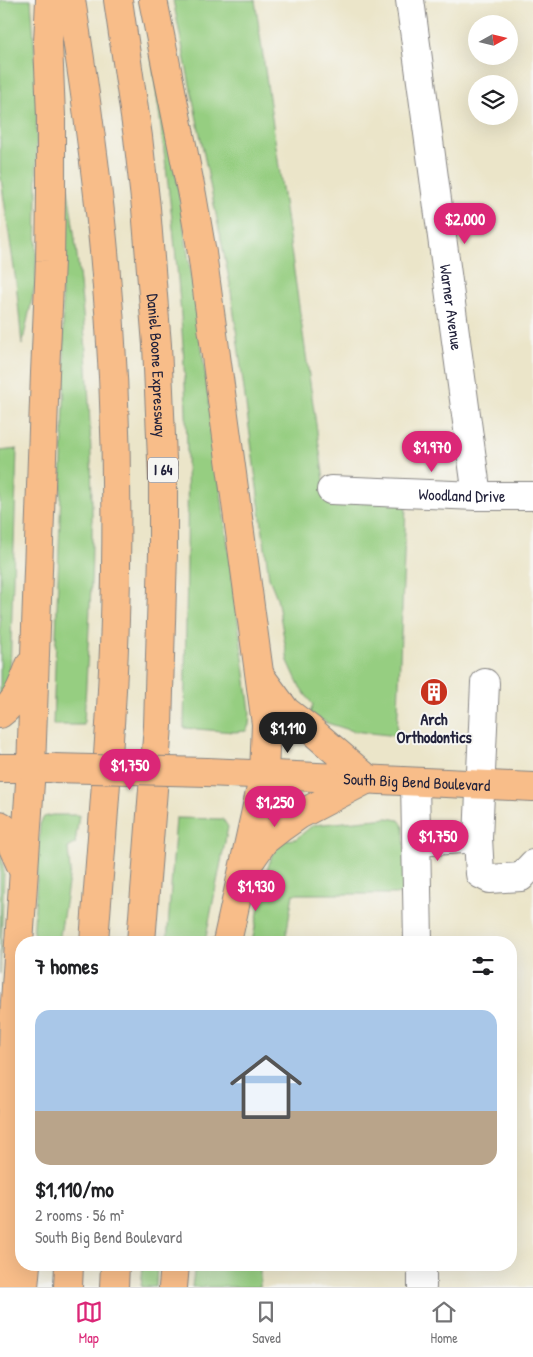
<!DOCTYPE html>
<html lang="en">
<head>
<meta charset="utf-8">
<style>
	body { margin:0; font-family:"Patrick Hand",sans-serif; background:#f2f2f2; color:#202124; height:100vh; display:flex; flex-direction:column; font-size:19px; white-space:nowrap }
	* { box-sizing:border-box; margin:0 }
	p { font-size:16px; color:#757577 }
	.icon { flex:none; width:28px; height:28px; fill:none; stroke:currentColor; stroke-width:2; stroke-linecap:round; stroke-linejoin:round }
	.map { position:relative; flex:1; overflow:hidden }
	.details { position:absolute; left:15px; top:936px; width:502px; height:335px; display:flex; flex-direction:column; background:#fff; border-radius:20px; box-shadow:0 5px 20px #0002 }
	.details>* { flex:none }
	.needle { width:32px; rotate:82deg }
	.tools { position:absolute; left:468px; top:15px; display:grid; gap:10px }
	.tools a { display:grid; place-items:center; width:50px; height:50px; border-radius:50%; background:#fff; box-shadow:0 5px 20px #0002; font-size:25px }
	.price { position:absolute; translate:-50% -42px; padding:0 11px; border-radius:18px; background:#db2777; color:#fff; font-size:16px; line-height:32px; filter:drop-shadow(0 1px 2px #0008) }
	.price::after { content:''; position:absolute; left:50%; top:30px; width:15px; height:11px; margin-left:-8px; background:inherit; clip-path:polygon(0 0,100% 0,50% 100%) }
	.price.current { background:#222; color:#fff }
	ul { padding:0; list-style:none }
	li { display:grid; align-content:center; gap:10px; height:265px; padding:0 20px }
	li span { display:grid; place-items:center; height:155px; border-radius:15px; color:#555 }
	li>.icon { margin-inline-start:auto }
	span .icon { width:90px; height:90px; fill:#fffc; stroke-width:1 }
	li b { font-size:21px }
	h2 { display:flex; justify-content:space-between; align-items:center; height:60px; padding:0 20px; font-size:21px }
	.tabs { display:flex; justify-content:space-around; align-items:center; height:70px; border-top:1px solid #e0e0e0; background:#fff; font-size:14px; color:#757577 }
	.tabs a { display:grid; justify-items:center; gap:2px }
	.tabs .current { color:#db2777 }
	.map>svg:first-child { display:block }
	.green { fill:#96ce81; stroke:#5c785e }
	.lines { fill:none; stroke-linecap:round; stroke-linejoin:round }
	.minor-casing { stroke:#868482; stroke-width:30 }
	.major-casing { stroke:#868482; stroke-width:30 }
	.highway-casing { stroke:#868482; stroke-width:30 }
	.minor { stroke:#fff; stroke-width:28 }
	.major { stroke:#f8bd89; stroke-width:28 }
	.highway { stroke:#f8bd89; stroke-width:28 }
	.major-bridge-casing { stroke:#868482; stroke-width:30; stroke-linecap:butt }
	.major-bridge { stroke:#f8bd89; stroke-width:28 }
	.labels { text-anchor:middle; stroke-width:4; stroke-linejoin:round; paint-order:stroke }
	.shield { fill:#f6f6f2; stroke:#626272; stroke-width:1 }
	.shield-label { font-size:15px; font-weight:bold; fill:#22223b }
	.street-label { font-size:16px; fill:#22223b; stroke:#f6f6f2 }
	.poi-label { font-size:16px; font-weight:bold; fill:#22223b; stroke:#f6f6f2 }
</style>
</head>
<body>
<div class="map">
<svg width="533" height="1287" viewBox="0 0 533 1287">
	<rect width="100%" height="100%" fill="#f6f6f2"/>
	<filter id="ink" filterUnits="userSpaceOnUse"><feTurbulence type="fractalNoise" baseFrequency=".02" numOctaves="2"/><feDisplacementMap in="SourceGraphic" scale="10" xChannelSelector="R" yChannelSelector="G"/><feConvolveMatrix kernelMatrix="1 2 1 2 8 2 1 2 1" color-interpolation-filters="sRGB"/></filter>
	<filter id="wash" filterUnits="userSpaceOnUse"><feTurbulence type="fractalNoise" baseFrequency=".0096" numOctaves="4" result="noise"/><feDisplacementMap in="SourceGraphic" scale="20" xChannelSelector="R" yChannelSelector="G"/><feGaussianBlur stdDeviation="1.12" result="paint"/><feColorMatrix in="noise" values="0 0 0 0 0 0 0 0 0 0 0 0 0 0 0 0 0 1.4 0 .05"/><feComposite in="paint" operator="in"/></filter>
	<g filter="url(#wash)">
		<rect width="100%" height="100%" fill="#ebe5c9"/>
		<g class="green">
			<polygon points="0,0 31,0 36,66 37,189 36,281 22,345 16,282 0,172"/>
			<polygon points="173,0 255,0 324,480 406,505 397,736 353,731 327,723 310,713 313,705 300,687 288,661 277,598 269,578 230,284"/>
			<path d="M150 42 172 147 201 342 250 711 249 725 246 731 234 732 184 728C186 601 191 473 183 346 177 244 163 143 150 42Z"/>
			<path d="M65 172C84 284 91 399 92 512 93 583 87 654 84 725H53L65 374 61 274Z"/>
			<polygon points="17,449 10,675 7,691 0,701 0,451"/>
			<polygon points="52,815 79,815 75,844 68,848 70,871 59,942 33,942 40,824 44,817"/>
			<polygon points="176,818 223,819 228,827 205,942 167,942"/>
			<polygon points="388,818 399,820 404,827 406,894 293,894 285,942 252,942 266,874 272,855 284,840 296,839 313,825"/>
			<polygon points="0,847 4,872 0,974"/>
			<polygon points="143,1265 157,1265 156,1287 141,1287"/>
			<polygon points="195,1265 260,1265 260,1287 192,1287"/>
		</g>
	</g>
	<g filter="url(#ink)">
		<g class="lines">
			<defs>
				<g id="minor">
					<path id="s1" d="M410 0 477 496"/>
					<path id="s2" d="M331 490 477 496H533"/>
					<polyline points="485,683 478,838 480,874 490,879 521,877 533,864"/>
					<polyline points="415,782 418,942"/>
					<polyline points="417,842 478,838"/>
					<polyline points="422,1265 422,1287"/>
				</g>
				<g id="major">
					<polyline points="0,768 50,768"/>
					<path id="s3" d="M207 772 533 787"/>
					<polyline points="0,825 4,828 23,870"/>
					<polyline points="248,864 264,841 282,827 299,815 368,779"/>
					<polyline points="227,942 264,774"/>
					<polyline points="10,1287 9,1189 14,1016 31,768"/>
					<polyline points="173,1287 175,1265"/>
				</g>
				<g id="highway">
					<path d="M71 0C82 70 92 141 100 212 113 330 118 449 116 568 115 693 103 818 94 942"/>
					<path id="s4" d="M118 0 138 137 146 208 157 345 163 482V553L158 726 141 942"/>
					<polyline points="153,0 192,195 202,253 266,724 264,774"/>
					<polyline points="261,677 286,711 311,730 368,779"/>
					<path d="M0 714C17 702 23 684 30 665"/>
					<polyline points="31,768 45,373 50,261 51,193 51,116 48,42 50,0"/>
					<polyline points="24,1287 26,1265"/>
					<polyline points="68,1287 69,1265"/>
					<polyline points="114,1287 115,1265"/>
				</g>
			</defs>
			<use href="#minor" class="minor-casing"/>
			<use href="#major" class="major-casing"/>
			<use href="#highway" class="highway-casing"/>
			<use href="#minor" class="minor"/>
			<use href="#major" class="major"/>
			<use href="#highway" class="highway"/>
			<defs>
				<polyline id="major-bridge" points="54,768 207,772"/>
			</defs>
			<use href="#major-bridge" class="major-bridge-casing"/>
			<use href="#major-bridge" class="major-bridge"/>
		</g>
	</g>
	<defs>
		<symbol id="building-disc" viewBox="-11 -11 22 22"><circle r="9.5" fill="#c8321e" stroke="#f6f6f2"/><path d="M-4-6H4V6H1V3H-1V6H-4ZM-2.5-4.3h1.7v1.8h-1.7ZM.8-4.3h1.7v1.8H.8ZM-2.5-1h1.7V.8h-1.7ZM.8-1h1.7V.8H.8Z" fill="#fff"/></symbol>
	</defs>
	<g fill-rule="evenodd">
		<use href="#building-disc" x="418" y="676" width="32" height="32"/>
	</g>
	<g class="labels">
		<rect class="shield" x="148" y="457.5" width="30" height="25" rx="4"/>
		<g class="shield-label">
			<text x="163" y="475">I 64</text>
		</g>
		<g class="street-label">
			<text dy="6" stroke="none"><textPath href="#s1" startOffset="310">Warner Avenue</textPath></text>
			<text dy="6" stroke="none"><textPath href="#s4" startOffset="368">Daniel Boone Expressway</textPath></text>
			<text dy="6" stroke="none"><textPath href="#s2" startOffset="131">Woodland Drive</textPath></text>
			<text dy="6" stroke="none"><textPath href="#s3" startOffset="210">South Big Bend Boulevard</textPath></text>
		</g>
		<g class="poi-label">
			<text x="434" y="725">Arch<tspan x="434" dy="18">Orthodontics</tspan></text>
		</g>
	</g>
</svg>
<div class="tools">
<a><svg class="needle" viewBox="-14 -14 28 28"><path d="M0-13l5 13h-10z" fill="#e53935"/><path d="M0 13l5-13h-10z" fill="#757577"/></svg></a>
<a><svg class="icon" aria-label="layers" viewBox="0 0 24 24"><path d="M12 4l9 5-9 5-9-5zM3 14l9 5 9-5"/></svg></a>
</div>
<b class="price" style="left:465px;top:245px">$2,000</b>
<b class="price" style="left:432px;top:473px">$1,970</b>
<b class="price current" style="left:288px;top:754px">$1,110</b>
<b class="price" style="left:130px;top:791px">$1,750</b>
<b class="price" style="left:275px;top:828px">$1,250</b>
<b class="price" style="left:438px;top:862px">$1,750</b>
<b class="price" style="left:256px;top:912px">$1,930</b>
<section class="details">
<h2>7 homes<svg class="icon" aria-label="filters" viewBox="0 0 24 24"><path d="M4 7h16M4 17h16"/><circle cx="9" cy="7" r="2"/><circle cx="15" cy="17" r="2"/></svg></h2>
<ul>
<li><span style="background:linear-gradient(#a9c7e8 65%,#b9a48a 0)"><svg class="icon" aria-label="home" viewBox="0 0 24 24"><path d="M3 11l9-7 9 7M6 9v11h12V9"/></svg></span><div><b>$1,110/mo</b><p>2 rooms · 56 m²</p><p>South Big Bend Boulevard</p></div></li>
</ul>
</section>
</div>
<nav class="tabs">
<a class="current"><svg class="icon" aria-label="map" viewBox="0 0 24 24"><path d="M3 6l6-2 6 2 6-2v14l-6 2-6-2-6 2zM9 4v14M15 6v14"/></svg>Map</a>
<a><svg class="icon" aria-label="saved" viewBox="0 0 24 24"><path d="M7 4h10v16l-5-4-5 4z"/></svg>Saved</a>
<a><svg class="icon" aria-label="home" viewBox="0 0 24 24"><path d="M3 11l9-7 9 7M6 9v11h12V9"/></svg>Home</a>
</nav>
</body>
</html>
